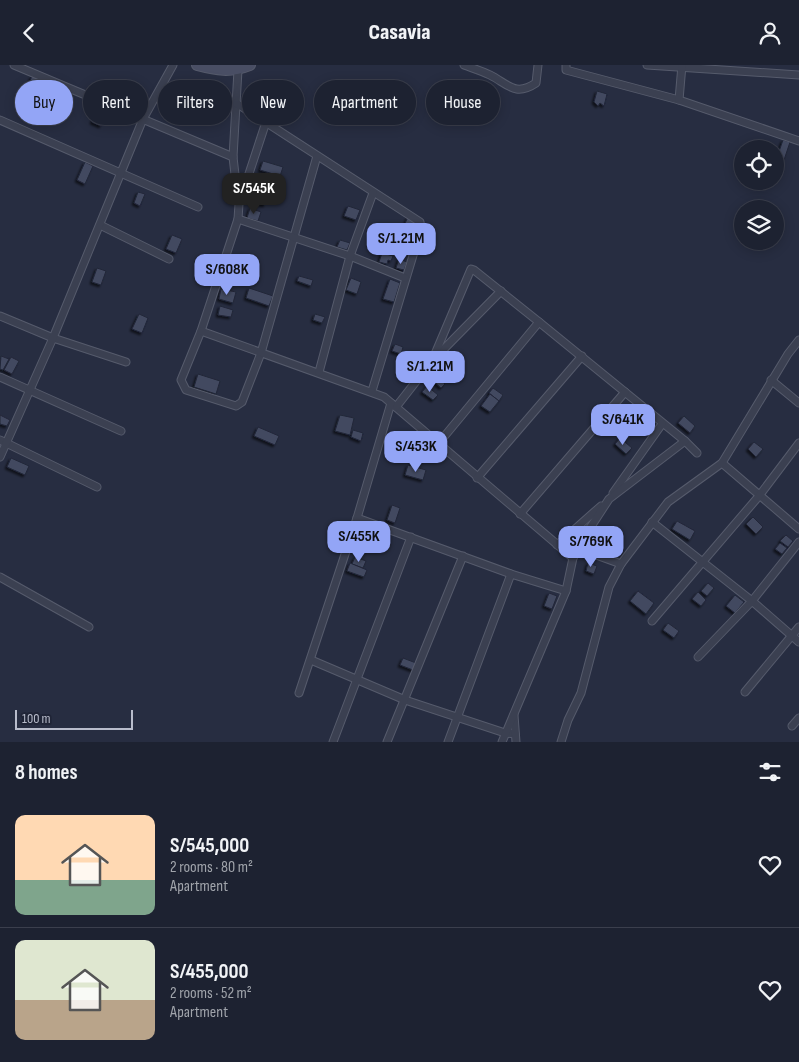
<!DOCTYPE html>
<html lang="en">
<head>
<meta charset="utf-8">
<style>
	body { margin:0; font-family:"Sofia Sans Condensed",sans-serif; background:#2a2f3d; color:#f1f3f6; height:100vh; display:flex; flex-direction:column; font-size:19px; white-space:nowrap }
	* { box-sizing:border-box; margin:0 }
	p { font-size:16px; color:#a0a4ab }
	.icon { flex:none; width:28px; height:28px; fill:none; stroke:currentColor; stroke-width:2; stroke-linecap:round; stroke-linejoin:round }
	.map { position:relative; height:677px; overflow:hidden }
	.details { display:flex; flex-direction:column; background:#1d2231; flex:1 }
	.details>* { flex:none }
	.guide { position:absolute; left:15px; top:15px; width:500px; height:45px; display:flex; gap:10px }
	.fabs { position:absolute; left:734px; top:75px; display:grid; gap:10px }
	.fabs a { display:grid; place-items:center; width:50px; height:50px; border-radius:50%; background:#1d2231; box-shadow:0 2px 12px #0003,0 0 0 1px #3b3f4d; font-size:25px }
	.scale { position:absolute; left:15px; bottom:12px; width:118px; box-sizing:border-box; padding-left:5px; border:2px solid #b8bccb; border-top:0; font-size:14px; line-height:18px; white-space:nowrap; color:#b8bccb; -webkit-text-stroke:4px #202537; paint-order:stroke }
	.price { position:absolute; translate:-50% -42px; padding:0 11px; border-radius:10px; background:#93a5f6; color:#111; font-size:16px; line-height:32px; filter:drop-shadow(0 1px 2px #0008) }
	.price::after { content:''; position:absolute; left:50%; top:30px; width:15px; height:11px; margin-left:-8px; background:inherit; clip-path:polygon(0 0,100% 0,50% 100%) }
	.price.selected { background:#222; color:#fff }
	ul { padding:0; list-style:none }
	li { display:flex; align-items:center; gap:15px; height:125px; padding:0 15px }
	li+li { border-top:1px solid #3b3f4d }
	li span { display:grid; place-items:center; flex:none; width:140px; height:100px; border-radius:10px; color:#555 }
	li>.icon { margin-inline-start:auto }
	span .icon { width:60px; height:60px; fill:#fffc; stroke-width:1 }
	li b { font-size:21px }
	h2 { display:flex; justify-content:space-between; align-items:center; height:60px; padding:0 15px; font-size:21px }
	.chip { padding:0 18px; border-radius:22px; background:#1d2231; box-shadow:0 2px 12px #0003,0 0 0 1px #3b3f4d; font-size:18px; line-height:45px }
	.chip.selected { background:#93a5f6; color:#111 }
	header { display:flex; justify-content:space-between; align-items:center; height:65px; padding:0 15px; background:#1d2231; font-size:22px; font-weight:800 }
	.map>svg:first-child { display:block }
	.building { fill:#434a61; stroke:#222739; filter:url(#shadow) }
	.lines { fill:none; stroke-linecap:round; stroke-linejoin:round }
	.street-casing { stroke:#565b6c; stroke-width:9 }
	.secondary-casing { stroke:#565b6c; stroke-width:12 }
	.street { stroke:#3b4051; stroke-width:7 }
	.secondary { stroke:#494e64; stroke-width:10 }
</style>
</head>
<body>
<header><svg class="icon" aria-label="back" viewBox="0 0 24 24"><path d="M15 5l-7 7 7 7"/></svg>Casavia<svg class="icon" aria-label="person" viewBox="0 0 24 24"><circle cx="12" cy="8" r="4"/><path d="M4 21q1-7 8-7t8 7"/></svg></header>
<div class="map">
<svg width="799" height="677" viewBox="0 0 799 677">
	<defs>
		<filter id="shadow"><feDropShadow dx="-2" dy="2" stdDeviation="1" flood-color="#0009"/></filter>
	</defs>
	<rect width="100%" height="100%" fill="#272d41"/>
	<g class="building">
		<polygon points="32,11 41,14 34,31 25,28"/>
		<polygon points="126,22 135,26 128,42 120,38"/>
		<polygon points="597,26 607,29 604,41 600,38 598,41 594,37"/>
		<polygon points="344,34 355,38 352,45 341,41"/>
		<polygon points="95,51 104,55 101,61 92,57"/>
		<polygon points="783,75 790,77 781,104 775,102 775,98"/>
		<polygon points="263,96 283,102 280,111 260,105"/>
		<polygon points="85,97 93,101 85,119 77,115"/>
		<polygon points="138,127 145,129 140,141 134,138"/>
		<polygon points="255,128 267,131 265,140 252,136"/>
		<polygon points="348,141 360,145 356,155 344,151"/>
		<polygon points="250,143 261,147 258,156 247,153"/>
		<polygon points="408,152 420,158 414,171 402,165"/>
		<polygon points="172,170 182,174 176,188 166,184"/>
		<polygon points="340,175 350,178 347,185 337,182"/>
		<polygon points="382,188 393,191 391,196 388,195 387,199 379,197"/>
		<polygon points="399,194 407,197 404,205 396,203"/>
		<polygon points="97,203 106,206 101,220 92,217"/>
		<polygon points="299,211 313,215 311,221 297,216"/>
		<polygon points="351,213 361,217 357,229 346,225"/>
		<polygon points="390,214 400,218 394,237 383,234"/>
		<polygon points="249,223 273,231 269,241 246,233"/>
		<polygon points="221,224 236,227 233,238 219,234"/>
		<polygon points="220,241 233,245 231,252 218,250"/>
		<polygon points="139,249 148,253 142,268 132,264"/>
		<polygon points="315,249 325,252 322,258 313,255"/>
		<polygon points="395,279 403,282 401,289 392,286"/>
		<polygon points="1,291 9,294 3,305 0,304"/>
		<polygon points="11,292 19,296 12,309 4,305"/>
		<polygon points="198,309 220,316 216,329 194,322"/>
		<polygon points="435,310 445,319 441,323 431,314"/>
		<polygon points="427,321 438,330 433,335 422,327"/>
		<polygon points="493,323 503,330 499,336 489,328"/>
		<polygon points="490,329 499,336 490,347 481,341"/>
		<polygon points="0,350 10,355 7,361 0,359"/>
		<polygon points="340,350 354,353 350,370 335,366"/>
		<polygon points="684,351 695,361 690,368 678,358"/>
		<polygon points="258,362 279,371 275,380 254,371"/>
		<polygon points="353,365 363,368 361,376 351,372"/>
		<polygon points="620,373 632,383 626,389 615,379"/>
		<polygon points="754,377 763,384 756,392 748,384"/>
		<polygon points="11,393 29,401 25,410 7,402"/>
		<polygon points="408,400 426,405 423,415 405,410"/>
		<polygon points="392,440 400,443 395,458 387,455"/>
		<polygon points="753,452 763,462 756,469 746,459"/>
		<polygon points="677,456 695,466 690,475 672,464"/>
		<polygon points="786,470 793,476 788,482 780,476"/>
		<polygon points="780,478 787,483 782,489 775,484"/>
		<polygon points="355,492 366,496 363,503 352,499"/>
		<polygon points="350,498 367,505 364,512 347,506"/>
		<polygon points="588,498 597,501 594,509 586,506"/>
		<polygon points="708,518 714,523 707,531 701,526"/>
		<polygon points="638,526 654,538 646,549 630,536"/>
		<polygon points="698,527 706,535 701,541 692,534"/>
		<polygon points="549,528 557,531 552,544 544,541"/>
		<polygon points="735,530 744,537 735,548 726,541"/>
		<polygon points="668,558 679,566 674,573 663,565"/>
		<polygon points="403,593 416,598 413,605 400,600"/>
	</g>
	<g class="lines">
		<defs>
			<g id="street">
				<polyline points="14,0 233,92"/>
				<path d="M464 0C472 3 482 6 490 10 508 19 515 32 536 18L538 0"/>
				<polyline points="566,0 566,5 679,35 799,76"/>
				<polyline points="647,0 799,10"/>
				<polyline points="238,5 233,92 238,136"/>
				<polyline points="679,35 682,0"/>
				<polyline points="236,38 420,157 421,164 372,326"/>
				<polyline points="0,55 198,142"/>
				<polyline points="266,57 239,139 238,154 201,266 181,315 186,325 236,341 242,337 261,288 317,91"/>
				<polyline points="238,154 350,191 405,213"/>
				<polyline points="100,160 169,194"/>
				<polyline points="0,251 53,273 126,297"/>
				<polyline points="201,266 384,332 573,493"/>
				<polyline points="436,292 501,226"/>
				<polyline points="319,307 350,191 373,128"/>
				<polyline points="0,312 121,366"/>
				<polyline points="771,315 799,338"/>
				<polyline points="396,342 432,296 471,204 474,205 539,257"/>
				<polyline points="0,375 97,422"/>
				<polyline points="438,379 539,257 685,376 697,388"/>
				<polyline points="0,392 53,273 143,54 173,0"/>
				<polyline points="722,398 799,464"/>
				<polyline points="477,413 582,291"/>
				<polyline points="613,428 662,359"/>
				<polyline points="520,449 625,327"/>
				<polyline points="357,453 511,509 566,526"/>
				<polyline points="652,457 752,536 799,577"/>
				<polyline points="557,480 601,441"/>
				<polyline points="577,483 621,499"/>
				<polyline points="0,512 89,562"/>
				<polyline points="652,556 759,431 799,378"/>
				<polyline points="698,592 752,536 799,477"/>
				<polyline points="311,595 405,635 505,668 515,669"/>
				<polyline points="745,627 799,562"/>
				<polyline points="299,628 357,453 391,338"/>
				<polyline points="514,650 516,677"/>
				<polyline points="792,661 799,653"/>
				<polyline points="333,677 411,472"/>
				<polyline points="387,677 463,491"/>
				<polyline points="448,677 511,509"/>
				<polyline points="502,677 566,526 573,493 577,483 609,434 685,376"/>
				<polyline points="561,677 568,655 581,628 609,522 621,499 668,437 722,398 788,289 799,275"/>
			</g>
			<path id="secondary" d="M197 0C216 5 230 8 250 0"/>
		</defs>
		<use href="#street" class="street-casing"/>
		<use href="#secondary" class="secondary-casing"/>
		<use href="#street" class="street"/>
		<use href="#secondary" class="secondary"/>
	</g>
</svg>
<div class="fabs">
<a><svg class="icon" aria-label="locate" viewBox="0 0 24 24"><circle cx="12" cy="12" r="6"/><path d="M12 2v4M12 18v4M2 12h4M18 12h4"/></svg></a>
<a><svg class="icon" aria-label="layers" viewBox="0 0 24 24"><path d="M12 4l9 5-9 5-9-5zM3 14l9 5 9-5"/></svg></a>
</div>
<div class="scale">100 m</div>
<b class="price selected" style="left:254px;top:150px">S/545K</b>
<b class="price" style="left:401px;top:200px">S/1.21M</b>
<b class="price" style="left:227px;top:231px">S/608K</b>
<b class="price" style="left:430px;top:328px">S/1.21M</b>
<b class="price" style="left:623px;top:381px">S/641K</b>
<b class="price" style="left:416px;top:408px">S/453K</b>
<b class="price" style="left:359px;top:498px">S/455K</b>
<b class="price" style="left:591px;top:503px">S/769K</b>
<div class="guide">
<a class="chip selected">Buy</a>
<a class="chip">Rent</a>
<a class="chip">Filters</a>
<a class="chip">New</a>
<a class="chip">Apartment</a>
<a class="chip">House</a>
</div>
</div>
<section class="details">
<h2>8 homes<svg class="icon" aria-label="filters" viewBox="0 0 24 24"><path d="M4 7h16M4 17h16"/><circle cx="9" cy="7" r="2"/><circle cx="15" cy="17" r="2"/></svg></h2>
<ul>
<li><span style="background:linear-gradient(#ffd9b3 65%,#7fa58c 0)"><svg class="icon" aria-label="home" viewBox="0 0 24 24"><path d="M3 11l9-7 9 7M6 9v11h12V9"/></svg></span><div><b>S/545,000</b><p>2 rooms · 80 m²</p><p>Apartment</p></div><svg class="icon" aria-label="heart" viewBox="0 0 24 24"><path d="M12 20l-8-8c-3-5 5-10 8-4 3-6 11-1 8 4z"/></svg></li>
<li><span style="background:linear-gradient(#dfe7d0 60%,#b9a48a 0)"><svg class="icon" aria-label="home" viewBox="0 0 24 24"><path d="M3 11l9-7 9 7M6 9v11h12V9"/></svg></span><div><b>S/455,000</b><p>2 rooms · 52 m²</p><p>Apartment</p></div><svg class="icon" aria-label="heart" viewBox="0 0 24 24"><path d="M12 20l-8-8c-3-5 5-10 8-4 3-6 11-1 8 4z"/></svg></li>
</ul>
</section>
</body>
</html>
